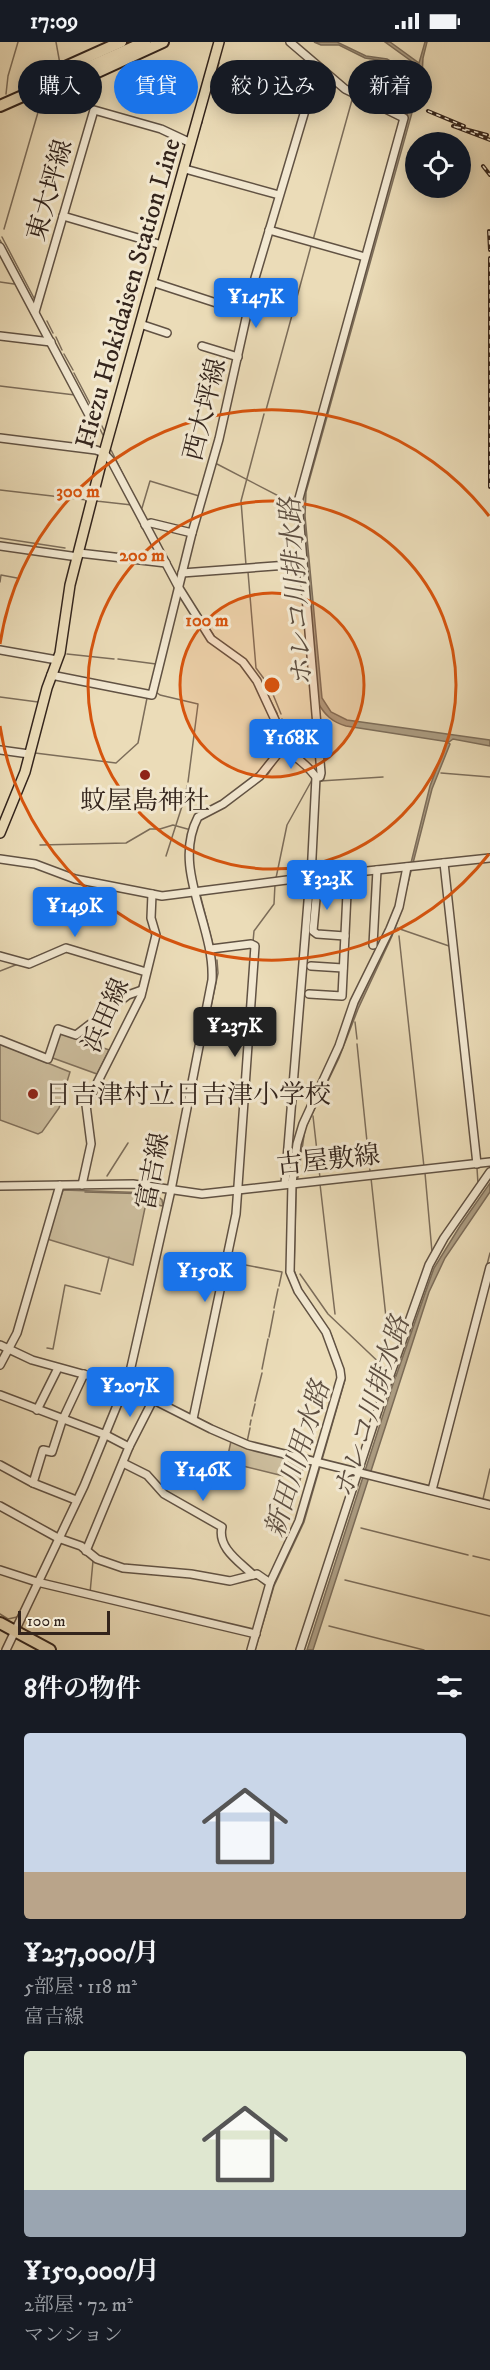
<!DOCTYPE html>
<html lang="ja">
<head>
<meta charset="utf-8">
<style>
	body { margin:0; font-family:"IM FELL DW Pica","Noto Serif JP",serif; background:#242831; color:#f1f3f6; height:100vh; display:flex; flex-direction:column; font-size:22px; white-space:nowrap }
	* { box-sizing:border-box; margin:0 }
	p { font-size:20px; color:#9ea1a6 }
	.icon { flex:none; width:33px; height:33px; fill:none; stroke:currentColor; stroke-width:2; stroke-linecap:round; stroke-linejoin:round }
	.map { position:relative; height:1608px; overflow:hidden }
	.side { display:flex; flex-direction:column; background:#171b24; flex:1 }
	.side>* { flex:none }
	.hud { position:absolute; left:18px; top:18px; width:454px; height:54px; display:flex; gap:12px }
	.tools { position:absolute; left:405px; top:90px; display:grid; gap:12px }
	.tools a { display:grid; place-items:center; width:66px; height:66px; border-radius:50%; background:#171b24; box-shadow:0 3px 15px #0003; font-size:30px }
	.scale { position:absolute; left:18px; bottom:15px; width:92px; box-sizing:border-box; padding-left:6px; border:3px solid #33241c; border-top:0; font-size:16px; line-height:21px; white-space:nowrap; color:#33241c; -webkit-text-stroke:4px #f2e8d1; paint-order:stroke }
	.price { position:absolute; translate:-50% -51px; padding:0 14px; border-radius:6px; background:#1a73e8; color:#fff; font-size:20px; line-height:39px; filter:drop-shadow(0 2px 3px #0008) }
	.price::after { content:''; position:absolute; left:50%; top:36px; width:18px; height:14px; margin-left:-9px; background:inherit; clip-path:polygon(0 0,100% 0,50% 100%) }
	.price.active { background:#222; color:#fff }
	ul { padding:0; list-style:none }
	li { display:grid; align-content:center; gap:12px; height:318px; padding:0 24px }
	li span { display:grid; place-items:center; height:186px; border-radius:6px; color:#555 }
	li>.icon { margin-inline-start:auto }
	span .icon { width:108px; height:108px; fill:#fffc; stroke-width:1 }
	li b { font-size:26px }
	h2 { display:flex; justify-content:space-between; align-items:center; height:72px; padding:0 24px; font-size:26px }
	.tag { padding:0 21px; border-radius:27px; background:#171b24; box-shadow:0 3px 15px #0003; font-size:21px; line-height:54px }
	.tag.active { background:#1a73e8; color:#fff }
	.status { display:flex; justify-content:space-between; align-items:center; height:42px; padding:0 30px; background:#171b24; direction:ltr }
	.status svg { height:16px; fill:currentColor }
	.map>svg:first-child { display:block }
	.green { fill:#ccbd9d; stroke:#80705c; stroke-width:1.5 }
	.water { fill:#ac9d83; stroke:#7c6d5a; stroke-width:1.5 }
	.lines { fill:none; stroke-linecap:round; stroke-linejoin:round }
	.stream { stroke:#7c6d5a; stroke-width:1.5 }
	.minor-casing { stroke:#615243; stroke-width:10 }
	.major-casing { stroke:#33241c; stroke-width:12 }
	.highway-casing { stroke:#33241c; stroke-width:14 }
	.minor { stroke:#f2e8d1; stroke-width:7 }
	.major { stroke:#ebdcb8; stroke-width:9 }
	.highway { stroke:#ebdcb8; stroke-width:10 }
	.rail-casing { stroke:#33241c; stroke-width:4 }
	.rail { stroke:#f2e8d1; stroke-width:1.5; stroke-dasharray:4.5; stroke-linecap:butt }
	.ring { fill:none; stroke:#d6540e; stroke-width:3 }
	.poi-dot { fill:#8f2418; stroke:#f2e8d1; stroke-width:2 }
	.labels { text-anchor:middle; stroke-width:6; stroke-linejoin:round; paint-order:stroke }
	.street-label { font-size:26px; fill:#33241c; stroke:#f2e8d1 }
	.poi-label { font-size:26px; fill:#33241c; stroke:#f2e8d1 }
	.water-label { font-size:27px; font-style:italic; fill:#5d4e40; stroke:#f2e8d1 }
	.centre { fill:#d6540e; stroke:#f2e8d1; stroke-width:3 }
	.ring-label { font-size:18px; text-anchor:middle; font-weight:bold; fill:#d6540e; stroke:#f2e8d1; stroke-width:6; stroke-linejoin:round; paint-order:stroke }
</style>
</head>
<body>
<div class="status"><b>17:09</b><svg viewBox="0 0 49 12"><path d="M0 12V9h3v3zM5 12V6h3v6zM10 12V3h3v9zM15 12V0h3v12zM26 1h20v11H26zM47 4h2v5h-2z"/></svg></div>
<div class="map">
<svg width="490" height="1608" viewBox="0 0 490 1608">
	<rect width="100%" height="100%" fill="#ebdcb8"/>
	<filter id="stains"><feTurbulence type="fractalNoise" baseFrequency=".00333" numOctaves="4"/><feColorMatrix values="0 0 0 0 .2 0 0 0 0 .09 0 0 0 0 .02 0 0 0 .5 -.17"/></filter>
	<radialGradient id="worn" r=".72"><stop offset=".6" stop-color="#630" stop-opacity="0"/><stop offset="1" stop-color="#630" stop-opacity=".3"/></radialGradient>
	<g class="green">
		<polygon points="60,990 109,1008 97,1032 50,1015"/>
		<polygon points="0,1002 70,1030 59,1066 42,1090 38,1092 0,1078"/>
		<polygon points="63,1148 154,1151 162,1158 163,1164 146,1161 133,1223 47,1197"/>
		<polygon points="231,1399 305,1419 300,1438 231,1421 228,1413"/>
	</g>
	<g class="water">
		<path d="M314 0H337L366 14 387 17 402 26 417 30 418 24 385 0H390L419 21 425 0H427L423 16 422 35 306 450 305 474 322 656 331 670 347 678 490 698V704L453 697 449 700 346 684C332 680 325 673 318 661L300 462 418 33 402 29 386 19 365 16 339 3H321Z"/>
		<polygon points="447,700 450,702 432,747 400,872 392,894 358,967 339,1016 305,1087 296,1149 294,1228 300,1245 331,1292 344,1329 345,1338 304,1480 274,1544 255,1608 253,1608 271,1544 302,1478 343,1338 329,1293 298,1246 292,1232 292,1178 299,1100 355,965 390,893 409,829 430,744"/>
		<polygon points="490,1141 490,1150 445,1216 429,1250 313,1608 307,1608 395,1336 388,1330 389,1329 396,1334 434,1226 460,1184"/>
	</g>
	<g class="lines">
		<g class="stream">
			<polyline points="56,0 60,22"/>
			<polyline points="217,27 219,21"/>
			<polyline points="213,39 215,33"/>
			<polyline points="80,44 88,48 94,59 92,66"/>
			<polyline points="6,52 8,34 18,0"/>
			<polyline points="204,71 207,60"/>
			<polyline points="202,81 202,77"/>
			<polyline points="200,87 200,86"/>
			<polyline points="197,97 198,92"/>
			<polyline points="195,101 196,99"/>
			<polyline points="4,187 41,60"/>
			<polyline points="2,195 35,258"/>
			<polyline points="0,198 28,250"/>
			<polyline points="313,198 352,58"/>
			<polyline points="0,240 14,242"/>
			<polyline points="40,273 103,393"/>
			<polyline points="47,279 53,291"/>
			<polyline points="56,295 62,308"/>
			<polyline points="64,312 73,328"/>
			<polyline points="74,331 105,390"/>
			<polyline points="0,344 75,353"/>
			<polyline points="266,368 311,204"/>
			<polyline points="120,372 122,363"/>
			<polyline points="116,385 118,379"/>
			<polyline points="111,408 142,470"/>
			<polyline points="217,422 294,462 299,517"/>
			<polyline points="0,448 87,458"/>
			<polyline points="96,459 132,463"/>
			<polyline points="142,466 150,439 199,454"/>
			<polyline points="0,496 65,506"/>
			<polyline points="246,523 241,459 264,372"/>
			<polyline points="300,527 302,557"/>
			<polyline points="248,530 256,626 270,645 281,672"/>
			<polyline points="0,540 1,533 17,536"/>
			<polyline points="303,564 309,633"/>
			<polyline points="196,566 216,597"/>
			<polyline points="67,612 114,617"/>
			<polyline points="118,617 156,622"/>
			<polyline points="262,642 277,671 284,704"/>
			<polyline points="156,650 160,653 198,662 188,740"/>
			<polyline points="0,655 38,660"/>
			<polyline points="282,677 288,703"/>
			<polyline points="35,711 116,721 138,701 147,656"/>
			<polyline points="441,731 490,735"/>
			<polyline points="320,739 383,735"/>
			<polyline points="258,740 268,732 281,711"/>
			<polyline points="185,756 187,744"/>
			<polyline points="40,803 126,801 150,787 160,787 173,783 191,788"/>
			<polyline points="166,814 184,758"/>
			<polyline points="276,836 287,783 312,738"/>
			<polyline points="200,852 213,903"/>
			<polyline points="397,886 449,904"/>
			<polyline points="399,894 424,1125"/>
			<polyline points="253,900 254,889 274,862 275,842"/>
			<polyline points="28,918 43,912"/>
			<polyline points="0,929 18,922"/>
			<polyline points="139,945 143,931"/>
			<polyline points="355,980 357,997"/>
			<polyline points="357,1002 370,1129"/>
			<polyline points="197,1032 218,931 217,918"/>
			<polyline points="313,1074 320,1136"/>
			<polyline points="477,1126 478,1142"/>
			<polyline points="425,1131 432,1210"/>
			<polyline points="107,1134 128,1101"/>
			<polyline points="371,1136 388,1294"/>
			<polyline points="320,1142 335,1272"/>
			<polyline points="85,1150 152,1152"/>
			<polyline points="442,1193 467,1158"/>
			<polyline points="162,1203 171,1164"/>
			<polyline points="160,1214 161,1206"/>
			<polyline points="230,1220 282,1230 279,1244"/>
			<polyline points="300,1232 328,1272 388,1329"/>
			<polyline points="101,1249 109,1215"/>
			<polyline points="480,1250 490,1211"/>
			<polyline points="216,1253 217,1246"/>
			<polyline points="274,1266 278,1247"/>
			<polyline points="269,1295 274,1269"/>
			<polyline points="140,1302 143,1288"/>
			<polyline points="47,1306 53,1307 65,1243 100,1252"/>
			<polyline points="134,1326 135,1321"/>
			<polyline points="262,1327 268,1297"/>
			<polyline points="133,1333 134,1330"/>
			<polyline points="255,1359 262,1331"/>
			<polyline points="252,1374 255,1362"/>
			<polyline points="196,1375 210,1382"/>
			<polyline points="250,1383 251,1378"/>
			<polyline points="247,1400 250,1386"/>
			<polyline points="483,1457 490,1427"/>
			<polyline points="361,1486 468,1513"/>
			<polyline points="473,1514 490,1518"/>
			<polyline points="345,1538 490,1574"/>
			<polyline points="232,1542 256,1536 266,1544"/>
			<polyline points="90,1551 93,1519"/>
			<polyline points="0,1572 8,1577 17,1575"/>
			<polyline points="329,1584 424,1608"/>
		</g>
		<defs>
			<g id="minor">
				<polyline points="290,0 345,47 404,76 298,460 321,731 320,735 316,735"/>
				<polyline points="185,127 279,153"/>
				<polyline points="63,174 162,203"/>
				<polyline points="269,188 365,215"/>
				<polyline points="0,205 89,373 85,406"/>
				<polyline points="152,240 247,271"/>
				<polyline points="35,270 94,68 161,87 191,101"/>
				<polyline points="140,282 167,291"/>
				<polyline points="0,294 51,300"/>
				<polyline points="202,304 238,315"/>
				<path d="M0 396 96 408 104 411 112 420 179 546 211 597 243 620 257 639 276 680 279 706 276 714 260 734 223 762 198 775C171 827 215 883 212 938L171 1148 129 1334 84 1444 6 1608"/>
				<polyline points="145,483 151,481 192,491"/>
				<polyline points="0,504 78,515"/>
				<polyline points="79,511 166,521"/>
				<polyline points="182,531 302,522"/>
				<polyline points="0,608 57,618"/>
				<polyline points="51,633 152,653 192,491 219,397 255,236 318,25"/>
				<path d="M279 706C293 712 307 723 316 735L311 835"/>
				<polyline points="0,708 29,712"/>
				<polyline points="0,817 35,822 75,837 162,854 310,835 490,816"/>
				<polyline points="444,821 477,1122"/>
				<polyline points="323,834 317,846 313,889 317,892 345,894"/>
				<polyline points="373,903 377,828"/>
				<polyline points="0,914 29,922 66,906 146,930"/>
				<polyline points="311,924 343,926"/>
				<polyline points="309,952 342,954 348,831"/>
				<polyline points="0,998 48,1017 58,987 76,993 128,953 142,948"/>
				<polyline points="285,1142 310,835"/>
				<polyline points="82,1143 91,1102 86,1063 141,954 156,893 151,876 152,852"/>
				<polyline points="0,1144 133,1142 202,1152 490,1120"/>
				<polyline points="0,1303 32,1318 126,1344 211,1387 248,1403 490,1463"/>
				<polyline points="0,1323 17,1291 60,1143"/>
				<polyline points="0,1353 106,1393 129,1405 86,1509"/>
				<polyline points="37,1368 58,1326"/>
				<polyline points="193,1377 236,1172 255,904 251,902 211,907"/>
				<polyline points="129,1405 153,1358"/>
				<path d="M123 1421 147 1433 164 1452 222 1485C217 1506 240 1520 253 1533"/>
				<polyline points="0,1423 33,1441 76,1458"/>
				<polyline points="33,1441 43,1408 52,1410 62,1379 84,1332"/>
				<polyline points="432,1448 490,1225"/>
				<polyline points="0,1464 58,1496 81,1504 97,1517 123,1526 191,1532 230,1539 257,1532 270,1541 299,1479 341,1336 340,1328 326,1290 298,1249 290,1230 292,1141 297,1102 303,1082 339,1004 354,960 390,887 399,865 407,825"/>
				<polyline points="0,1528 37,1540 256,1592"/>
				<polyline points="251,1608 270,1541"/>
				<polyline points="300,1608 383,1353 429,1223 444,1196 490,1130"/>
			</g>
			<polyline id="major" points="0,791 25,730 47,646 60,611 70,543 102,418 219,0"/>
			<g id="highway">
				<polyline points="28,46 43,35 121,0"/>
				<polyline points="38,53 67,44 163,0"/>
				<polyline points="0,64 145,0"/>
				<polyline points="0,1581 50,1608"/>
			</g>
		</defs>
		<use href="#minor" class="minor-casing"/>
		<use href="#major" class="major-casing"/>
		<use href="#highway" class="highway-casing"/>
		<use href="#minor" class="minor"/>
		<use href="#major" class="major"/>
		<use href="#highway" class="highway"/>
		<defs>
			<g id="rail">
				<polyline points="428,69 464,84"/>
				<polyline points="487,93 453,84 490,98"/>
				<polyline points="483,124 490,133"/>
				<polyline points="489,189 490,208"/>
				<polyline points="490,216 490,445"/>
			</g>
		</defs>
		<use href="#rail" class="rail-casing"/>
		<use href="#rail" class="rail"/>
	</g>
	<circle cx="272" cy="643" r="92" fill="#d6540e" fill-opacity=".12"/>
	<g class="ring">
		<circle cx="272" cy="643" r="92"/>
		<circle cx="272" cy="643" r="184"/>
		<path d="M489 812A275 275 0 0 1 0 684M0 602A275 275 0 0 1 489 474"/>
	</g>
	<g class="poi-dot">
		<circle cx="145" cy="733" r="6"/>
		<circle cx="33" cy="1052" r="6"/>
	</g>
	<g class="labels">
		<g class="street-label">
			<text transform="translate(49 148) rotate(-74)" y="9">東大坪線</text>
			<text transform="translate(127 251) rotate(-74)" y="9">Hiezu Hokidaisen Station Line</text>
			<text transform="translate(204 367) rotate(-76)" y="9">西大坪線</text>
			<text transform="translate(105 973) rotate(-66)" y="9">浜田線</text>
			<text transform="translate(328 1117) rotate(-6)" y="9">古屋敷線</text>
			<text transform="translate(152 1129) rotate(-79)" y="9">富吉線</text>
		</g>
		<g class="poi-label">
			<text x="145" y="767">蚊屋島神社</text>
			<text x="45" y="1061" text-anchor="start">日吉津村立日吉津小学校</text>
		</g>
		<g class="water-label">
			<text transform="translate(296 550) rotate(-94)" y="9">ホレコ川排水路</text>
			<text transform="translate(371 1365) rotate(-72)" y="9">ホレコ川排水路</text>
			<text transform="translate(297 1417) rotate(-73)" y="9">新田川用水路</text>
		</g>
	</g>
	<circle cx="272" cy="643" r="9" class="centre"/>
	<g class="ring-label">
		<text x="78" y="455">300 m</text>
		<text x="142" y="519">200 m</text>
		<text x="207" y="584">100 m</text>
	</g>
	<rect width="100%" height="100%" filter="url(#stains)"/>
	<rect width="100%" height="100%" fill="url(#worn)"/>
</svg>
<div class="tools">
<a><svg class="icon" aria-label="locate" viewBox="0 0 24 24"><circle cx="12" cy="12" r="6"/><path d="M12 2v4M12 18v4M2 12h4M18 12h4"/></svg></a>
</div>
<div class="scale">100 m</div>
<b class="price" style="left:256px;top:287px">¥147K</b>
<b class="price" style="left:291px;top:728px">¥168K</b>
<b class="price" style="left:327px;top:869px">¥323K</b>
<b class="price" style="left:75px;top:896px">¥149K</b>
<b class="price active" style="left:235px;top:1016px">¥237K</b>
<b class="price" style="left:205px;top:1261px">¥150K</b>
<b class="price" style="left:130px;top:1376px">¥207K</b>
<b class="price" style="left:203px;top:1460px">¥146K</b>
<div class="hud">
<a class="tag">購入</a>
<a class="tag active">賃貸</a>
<a class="tag">絞り込み</a>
<a class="tag">新着</a>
</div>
</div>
<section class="side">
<h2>8件の物件<svg class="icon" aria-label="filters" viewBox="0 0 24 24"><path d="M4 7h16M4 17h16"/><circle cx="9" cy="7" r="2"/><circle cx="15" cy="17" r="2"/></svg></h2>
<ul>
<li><span style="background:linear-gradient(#c9d6e8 75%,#b9a48a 0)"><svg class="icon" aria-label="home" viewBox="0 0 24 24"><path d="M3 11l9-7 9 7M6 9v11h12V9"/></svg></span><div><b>¥237,000/月</b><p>5部屋 · 118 m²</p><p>富吉線</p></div></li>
<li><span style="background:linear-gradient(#dfe7d0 75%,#9aa5b1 0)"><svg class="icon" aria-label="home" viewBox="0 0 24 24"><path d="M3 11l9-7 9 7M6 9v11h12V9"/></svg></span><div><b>¥150,000/月</b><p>2部屋 · 72 m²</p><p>マンション</p></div></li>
</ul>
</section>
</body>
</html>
